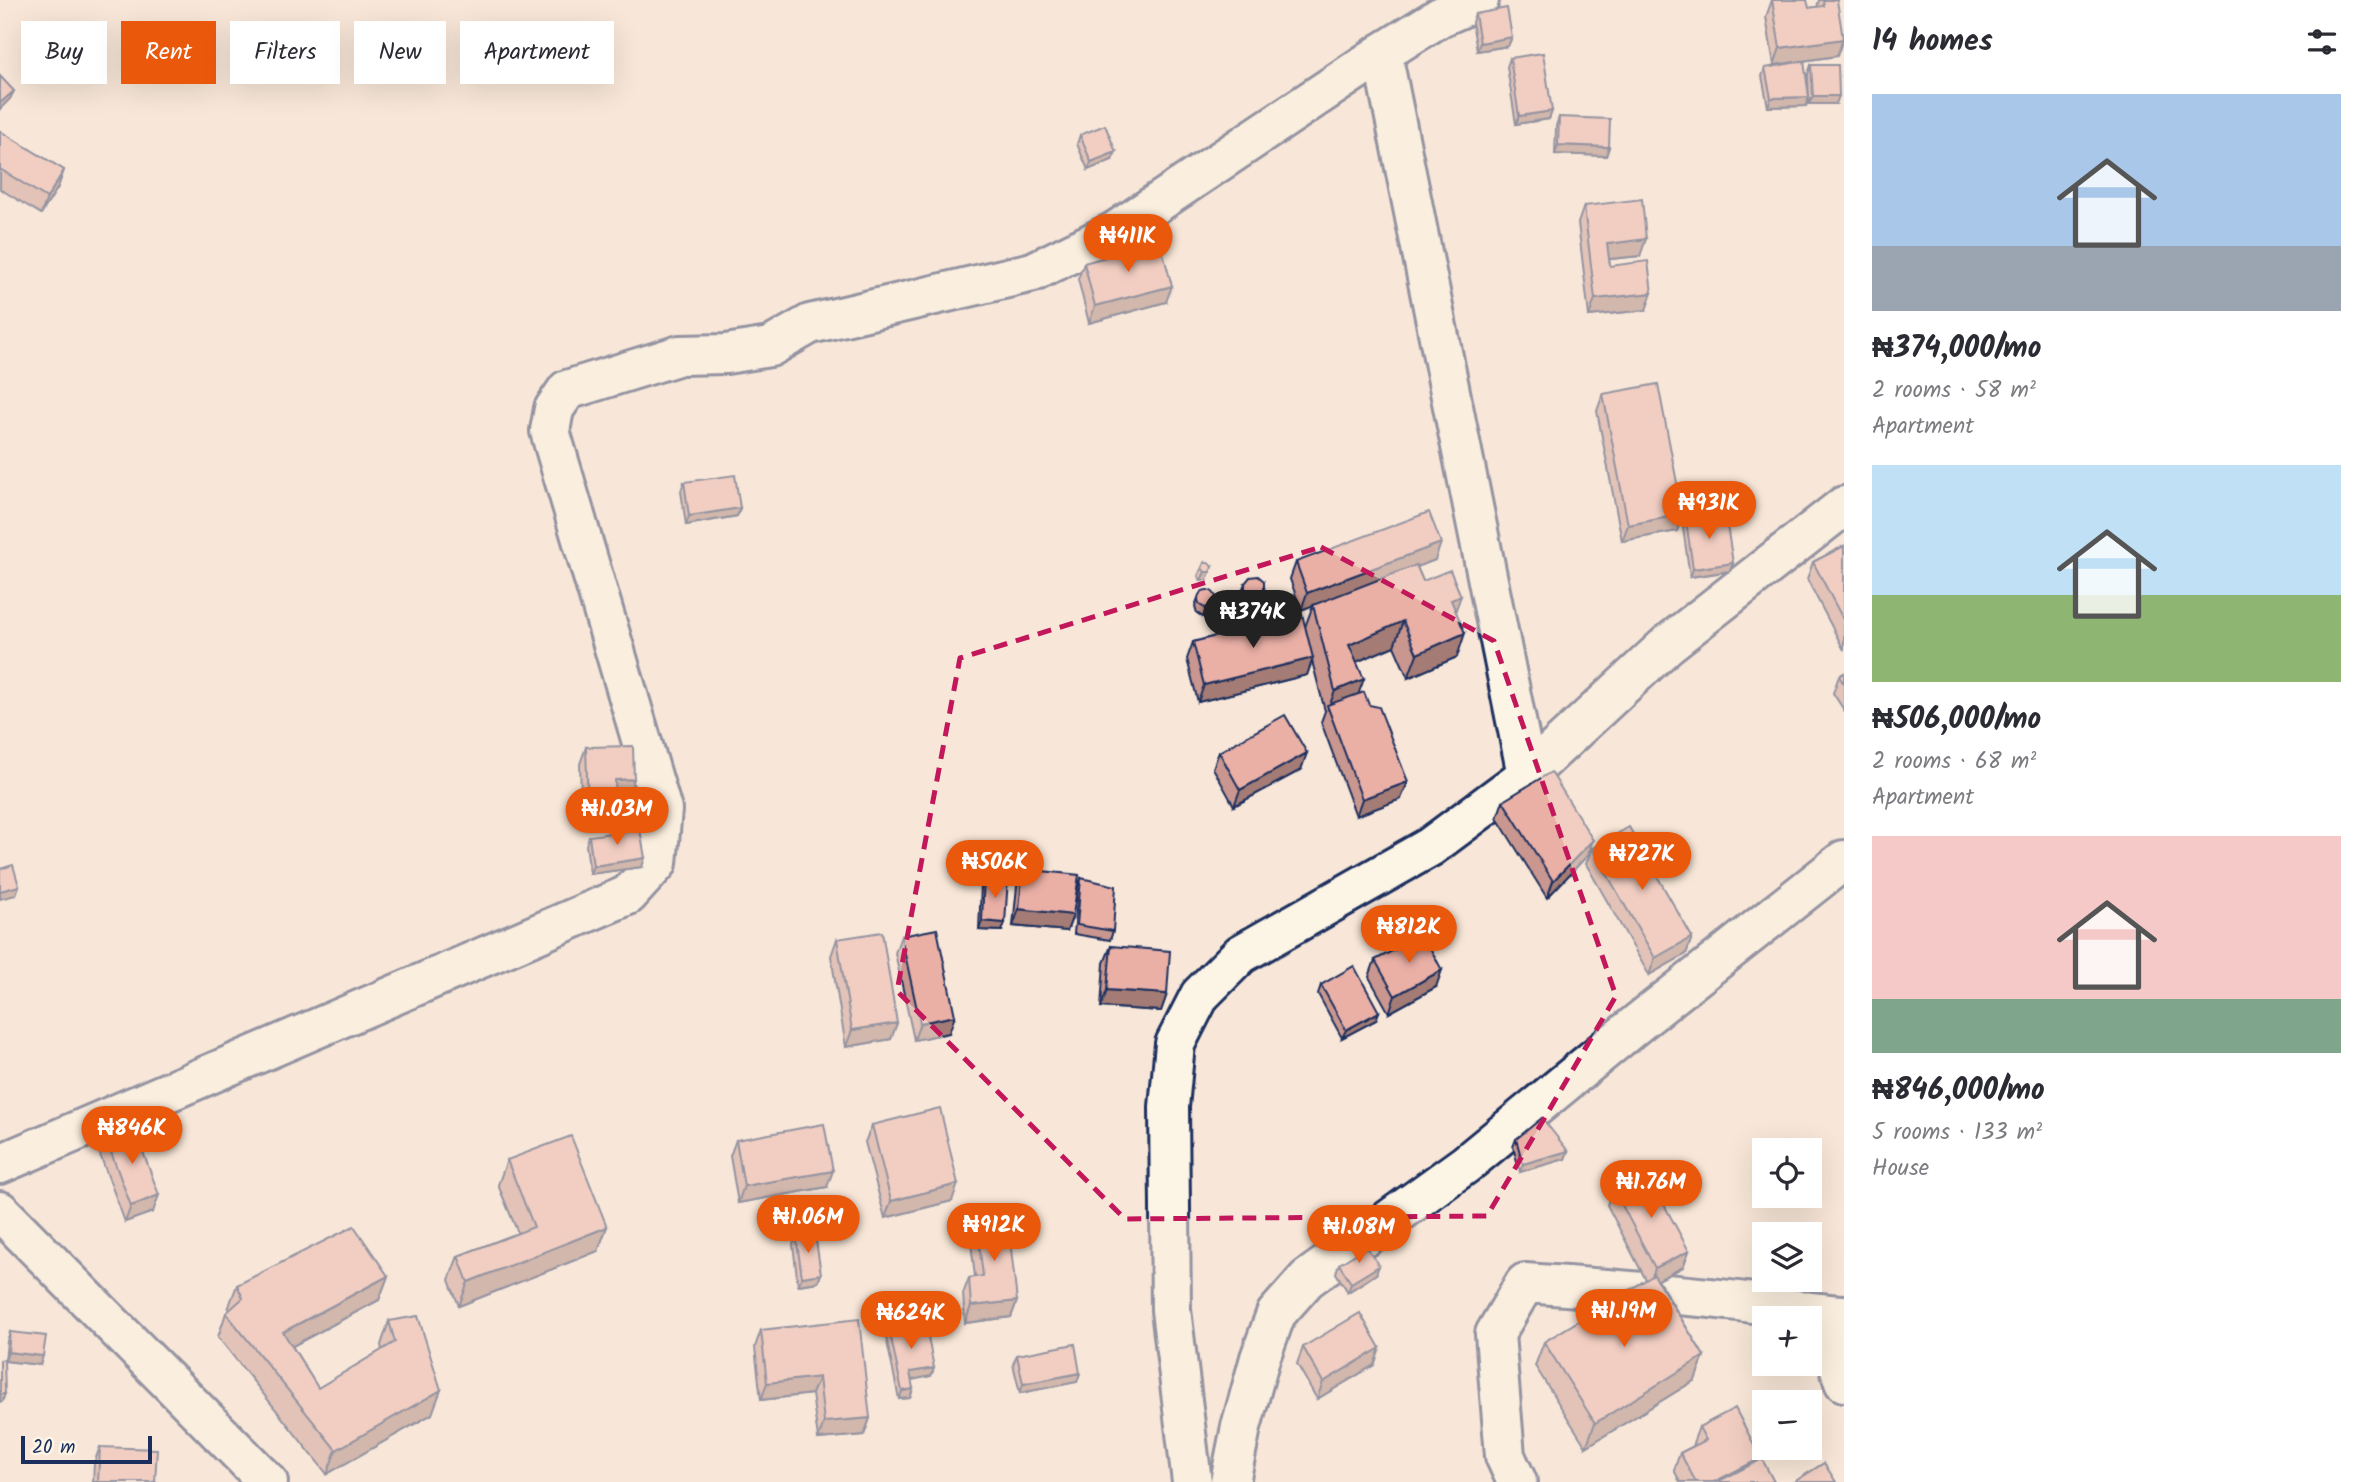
<!DOCTYPE html>
<html lang="en">
<head>
<meta charset="utf-8">
<style>
	body { margin:0; font-family:Kalam,sans-serif; background:#f2f2f3; color:#2b2b33; height:100vh; display:flex; flex-direction:column; font-size:26px; white-space:nowrap }
	* { box-sizing:border-box; margin:0 }
	p { font-size:23px; color:#7c7c81 }
	.icon { flex:none; width:38px; height:38px; fill:none; stroke:currentColor; stroke-width:2; stroke-linecap:round; stroke-linejoin:round }
	.map { position:relative; flex:1; overflow:hidden }
	.side { display:flex; flex-direction:column; background:#fff; width:525px }
	.side>* { flex:none }
	.banner { position:absolute; left:21px; top:21px; width:665px; height:63px; display:flex; gap:14px }
	.buttons { position:absolute; left:1752px; top:1138px; display:grid; gap:14px }
	.buttons a { display:grid; place-items:center; width:70px; height:70px; border-radius:0px; background:#fff; box-shadow:0 7px 28px #0002; font-size:35px }
	.scale { position:absolute; left:21px; bottom:18px; width:131px; box-sizing:border-box; padding-left:7px; border:4px solid #1b2f5e; border-top:0; font-size:19px; line-height:24px; white-space:nowrap; color:#1b2f5e; -webkit-text-stroke:5px #fcf5e5; paint-order:stroke }
	.price { position:absolute; translate:-50% -60px; padding:0 16px; border-radius:24px; background:#ea580c; color:#fff; font-size:23px; line-height:46px; filter:drop-shadow(0 2px 4px #0008) }
	.price::after { content:''; position:absolute; left:50%; top:42px; width:21px; height:16px; margin-left:-10px; background:inherit; clip-path:polygon(0 0,100% 0,50% 100%) }
	.price.selected { background:#222; color:#fff }
	ul { padding:0; list-style:none }
	li { display:grid; align-content:center; gap:14px; height:371px; padding:0 28px }
	li span { display:grid; place-items:center; height:217px; border-radius:0px; color:#555 }
	li>.icon { margin-inline-start:auto }
	span .icon { width:126px; height:126px; fill:#fffc; stroke-width:1 }
	li b { font-size:30px }
	h2 { display:flex; justify-content:space-between; align-items:center; height:84px; padding:0 28px; font-size:30px }
	.chip { padding:0 24px; border-radius:0px; background:#fff; box-shadow:0 7px 28px #0002; font-size:24px; line-height:63px }
	.chip.selected { background:#ea580c; color:#fff }
	main { display:flex; flex:1; min-height:0 }
	.map>svg:first-child { display:block }
	.lines { fill:none; stroke-linecap:round; stroke-linejoin:round }
	.minor-casing { stroke:#1b2f5e; stroke-width:44 }
	.minor { stroke:#fcf5e5; stroke-width:38 }
	.wall { fill:#c9978f; stroke:#1b2f5e; stroke-width:2 }
	.shaded-wall { fill:#a47b74; stroke:#1b2f5e; stroke-width:2 }
	.building { fill:#eab0a6; stroke:#1b2f5e; stroke-width:2 }
	.marked { fill:none; stroke:#c2185b; stroke-width:5; stroke-dasharray:14 9; stroke-linejoin:round }
</style>
</head>
<body>
<main>
<div class="map">
<svg width="1844" height="1482" viewBox="0 0 1844 1482">
	<rect width="100%" height="100%" fill="#f8e7d8"/>
	<filter id="ink" filterUnits="userSpaceOnUse"><feTurbulence type="fractalNoise" baseFrequency=".0143" numOctaves="2"/><feDisplacementMap in="SourceGraphic" scale="14" xChannelSelector="R" yChannelSelector="G"/><feConvolveMatrix kernelMatrix="1 2 1 2 8 2 1 2 1" color-interpolation-filters="sRGB"/></filter>
	<g filter="url(#ink)">
		<g class="lines">
			<defs>
				<g id="minor">
					<polyline points="1382,53 1527,775"/>
					<polyline points="0,1164 628,895 657,863 662,810 550,431 554,409 567,390 680,355 726,354 770,347 810,324 1033,272 1114,232 1382,53 1440,17 1479,0"/>
					<polyline points="0,1211 268,1482"/>
					<polyline points="1823,1315 1844,1382"/>
					<polyline points="1192,1482 1171,1310 1169,1107 1175,1044 1200,995 1241,954 1430,847 1527,775 1667,645 1844,506"/>
					<polyline points="1230,1482 1241,1427 1260,1358 1276,1314 1307,1279 1466,1164 1639,1022 1844,860"/>
					<path d="M1517 1482 1505 1456 1495 1334 1525 1283C1596 1288 1667 1293 1738 1301 1773 1305 1809 1314 1844 1315"/>
				</g>
			</defs>
			<use href="#minor" class="minor-casing"/>
			<use href="#minor" class="minor"/>
		</g>
		<g class="wall">
			<polygon points="1772,0 1809,8 1817,7 1819,0 1837,0 1837,56 1774,65 1766,17"/>
			<polygon points="1475,14 1512,37 1508,46 1477,51 1472,22"/>
			<polygon points="1510,58 1552,111 1549,119 1516,124 1507,67"/>
			<polygon points="1811,65 1836,104 1809,104 1808,74"/>
			<polygon points="1765,68 1809,97 1806,106 1768,107 1762,76"/>
			<polygon points="1559,117 1609,147 1606,156 1555,154 1556,126"/>
			<polygon points="0,131 64,170 58,187 41,214 0,189"/>
			<polygon points="1080,135 1112,160 1088,170 1077,144"/>
			<polygon points="1584,206 1640,256 1609,259 1610,266 1646,310 1589,316 1578,223"/>
			<polygon points="1084,263 1166,302 1089,323 1078,279"/>
			<polygon points="1603,394 1683,514 1677,531 1622,541 1597,411"/>
			<polygon points="684,482 740,508 737,516 686,525 681,491"/>
			<polygon points="1686,520 1733,563 1730,571 1690,577 1683,528"/>
			<polygon points="1844,546 1844,650 1807,579 1813,562"/>
			<polygon points="1435,560 1417,567 1423,581 1456,611 1457,657 1408,678 1394,646 1356,662 1358,694 1401,799 1356,816 1321,722 1325,711 1312,661 1307,675 1198,702 1187,659 1193,642 1258,625 1255,620 1260,606 1269,623 1305,627 1313,605 1301,610 1290,579 1296,562"/>
			<polygon points="1204,563 1207,580 1201,580 1198,576"/>
			<polygon points="1245,583 1261,598 1256,604 1248,605 1242,599 1242,591"/>
			<polygon points="1198,598 1217,601 1210,616 1203,617 1197,613 1195,606"/>
			<polygon points="1844,673 1844,710 1833,693 1839,676"/>
			<polygon points="586,747 628,796 616,797 610,823 582,824 580,764"/>
			<polygon points="1219,752 1301,770 1234,806 1213,768"/>
			<polygon points="1503,801 1587,856 1547,898 1497,818"/>
			<polygon points="589,836 642,867 590,874 586,845"/>
			<polygon points="1592,848 1692,937 1686,954 1649,975 1586,864"/>
			<polygon points="1023,869 1073,915 1067,931 1013,926 1017,886"/>
			<polygon points="984,877 1002,931 979,930 981,885"/>
			<polygon points="1081,878 1113,931 1110,940 1074,934 1078,887"/>
			<polygon points="901,936 949,1033 914,1040 895,953"/>
			<polygon points="837,939 897,1023 891,1039 846,1047 831,956"/>
			<polygon points="1111,946 1167,994 1161,1011 1101,1007 1104,963"/>
			<polygon points="1375,960 1436,987 1389,1013 1369,977"/>
			<polygon points="1321,985 1376,1020 1342,1038 1318,994"/>
			<polygon points="872,1125 952,1201 885,1218 865,1142"/>
			<polygon points="105,1136 153,1212 125,1222 99,1152"/>
			<polygon points="1516,1139 1568,1151 1565,1159 1520,1172 1513,1147"/>
			<polygon points="736,1140 827,1187 738,1203 730,1156"/>
			<polygon points="507,1160 598,1251 459,1306 449,1280 458,1256 518,1233 498,1185"/>
			<polygon points="1613,1188 1689,1251 1683,1267 1658,1280 1704,1356 1695,1380 1586,1447 1535,1366 1544,1342 1646,1280 1607,1205"/>
			<polygon points="976,1217 1017,1301 1011,1317 965,1323 963,1294 969,1278 975,1277 970,1234"/>
			<polygon points="796,1236 821,1274 818,1282 798,1285 793,1245"/>
			<polygon points="1339,1264 1376,1274 1348,1292 1336,1273"/>
			<polygon points="388,1276 379,1300 292,1346 318,1388 382,1350 381,1345 389,1321 432,1414 327,1474 218,1337 226,1313 229,1311 228,1309 237,1285"/>
			<polygon points="889,1328 934,1368 931,1376 911,1380 913,1389 910,1398 899,1399 886,1337"/>
			<polygon points="761,1330 870,1418 864,1435 818,1439 812,1394 761,1400 755,1347"/>
			<polygon points="10,1332 40,1365 5,1361 7,1341"/>
			<polygon points="1303,1347 1380,1348 1374,1365 1317,1399 1297,1364"/>
			<polygon points="1017,1355 1080,1373 1077,1382 1020,1393 1013,1364"/>
			<polygon points="1699,1427 1761,1458 1760,1460 1774,1482 1680,1482 1674,1470 1680,1453 1694,1446 1693,1443"/>
			<polygon points="100,1447 155,1482 93,1482 94,1463"/>
		</g>
		<g class="shaded-wall">
			<polygon points="1512,37 1508,46 1477,51 1480,43"/>
			<polygon points="1843,39 1837,56 1774,65 1780,48"/>
			<polygon points="14,91 10,99 0,109 0,103"/>
			<polygon points="1813,96 1839,96 1836,104 1809,104"/>
			<polygon points="1809,97 1806,106 1768,107 1771,98"/>
			<polygon points="1552,111 1549,119 1516,124 1519,116"/>
			<polygon points="1558,145 1609,147 1606,156 1555,154"/>
			<polygon points="1116,152 1112,160 1088,170 1091,162"/>
			<polygon points="64,170 58,187 41,214 47,198"/>
			<polygon points="1646,239 1640,256 1601,260 1607,244"/>
			<polygon points="1172,286 1166,302 1089,323 1095,306"/>
			<polygon points="1652,293 1646,310 1589,316 1595,299"/>
			<polygon points="740,508 737,516 686,525 689,516"/>
			<polygon points="1683,514 1677,531 1622,541 1628,525"/>
			<polygon points="1441,543 1435,560 1301,610 1307,593"/>
			<polygon points="1733,563 1730,571 1690,577 1693,569"/>
			<polygon points="1212,567 1207,580 1201,580 1205,572"/>
			<polygon points="1264,589 1261,598 1256,604 1248,605 1251,596"/>
			<polygon points="1461,596 1452,620 1451,600"/>
			<polygon points="1217,601 1210,616 1203,617 1206,608"/>
			<polygon points="1272,615 1269,624 1264,626 1267,618"/>
			<polygon points="1403,621 1394,646 1340,669 1349,645"/>
			<polygon points="1465,633 1457,657 1408,678 1417,654"/>
			<polygon points="1313,658 1307,675 1198,702 1204,685"/>
			<polygon points="1364,679 1355,703 1328,709 1335,691"/>
			<polygon points="1307,753 1301,770 1234,806 1240,790"/>
			<polygon points="634,779 628,796 609,797 615,780"/>
			<polygon points="1408,782 1401,799 1356,816 1362,799"/>
			<polygon points="616,806 610,823 582,824 588,807"/>
			<polygon points="1593,840 1587,856 1547,898 1553,881"/>
			<polygon points="645,858 642,867 590,874 593,866"/>
			<polygon points="19,886 16,895 0,899 0,891"/>
			<polygon points="1019,909 1073,915 1067,931 1013,926"/>
			<polygon points="982,921 1005,923 1002,931 979,930"/>
			<polygon points="1692,937 1686,954 1649,975 1655,958"/>
			<polygon points="1442,970 1436,987 1389,1013 1395,996"/>
			<polygon points="1107,990 1167,994 1161,1011 1101,1007"/>
			<polygon points="1379,1012 1376,1020 1342,1038 1346,1030"/>
			<polygon points="955,1016 949,1033 914,1040 920,1023"/>
			<polygon points="897,1023 891,1039 846,1047 852,1030"/>
			<polygon points="1568,1151 1565,1159 1520,1172 1523,1164"/>
			<polygon points="833,1171 827,1187 738,1203 744,1186"/>
			<polygon points="958,1184 952,1201 885,1218 891,1201"/>
			<polygon points="159,1195 153,1212 125,1222 131,1206"/>
			<polygon points="607,1227 598,1251 459,1306 468,1282"/>
			<polygon points="1689,1251 1683,1267 1649,1285 1655,1268"/>
			<polygon points="1379,1266 1376,1274 1348,1292 1351,1283"/>
			<polygon points="821,1274 818,1282 798,1285 802,1277"/>
			<polygon points="388,1276 379,1300 274,1356 283,1332"/>
			<polygon points="1017,1301 1011,1317 965,1323 971,1306"/>
			<polygon points="1380,1348 1374,1365 1317,1399 1323,1382"/>
			<polygon points="8,1352 43,1356 40,1365 5,1361"/>
			<polygon points="1704,1356 1695,1380 1586,1447 1595,1423"/>
			<polygon points="934,1368 931,1376 907,1381 910,1372"/>
			<polygon points="1080,1373 1077,1382 1020,1393 1023,1384"/>
			<polygon points="819,1377 812,1394 761,1400 767,1383"/>
			<polygon points="913,1389 910,1398 899,1399 902,1391"/>
			<polygon points="441,1390 432,1414 327,1474 336,1450"/>
			<polygon points="0,1394 5,1394 2,1402 0,1402"/>
			<polygon points="870,1418 864,1435 818,1439 824,1422"/>
			<polygon points="1761,1458 1754,1474 1740,1482 1714,1482"/>
		</g>
		<g class="building">
			<polygon points="1772,0 1807,0 1809,8 1824,6 1823,0 1837,0 1843,39 1780,48"/>
			<polygon points="1507,8 1512,37 1480,43 1475,14"/>
			<polygon points="1543,53 1552,111 1519,116 1510,58"/>
			<polygon points="1804,61 1809,97 1771,98 1765,68"/>
			<polygon points="1811,65 1838,65 1839,96 1813,96"/>
			<polygon points="0,76 14,91 0,103"/>
			<polygon points="1559,117 1610,119 1609,147 1558,145"/>
			<polygon points="1105,125 1116,152 1091,162 1080,135"/>
			<polygon points="0,131 64,170 47,198 0,169"/>
			<polygon points="1642,199 1646,239 1607,244 1610,266 1648,261 1652,293 1595,299 1584,206"/>
			<polygon points="1160,242 1172,286 1095,306 1084,263"/>
			<polygon points="1658,384 1683,514 1628,525 1603,394"/>
			<polygon points="735,475 740,508 689,516 684,482"/>
			<polygon points="1429,512 1441,543 1307,593 1296,562"/>
			<polygon points="1725,513 1733,563 1693,569 1686,520"/>
			<polygon points="1844,546 1844,621 1813,562"/>
			<polygon points="1204,563 1209,563 1212,567 1210,572 1205,572 1202,568"/>
			<polygon points="1416,565 1423,581 1450,570 1461,596 1451,600 1465,633 1417,654 1403,621 1349,645 1364,679 1335,691 1313,605"/>
			<polygon points="1258,576 1264,581 1264,589 1259,595 1251,596 1245,591 1245,583 1250,577"/>
			<circle cx="1207" cy="599" r="9"/>
			<circle cx="1266" cy="610" r="7"/>
			<polygon points="1302,614 1313,658 1204,685 1193,642"/>
			<polygon points="1844,673 1844,684 1839,676"/>
			<polygon points="1364,692 1369,705 1379,707 1408,782 1362,799 1327,705"/>
			<polygon points="1285,715 1307,753 1240,790 1219,752"/>
			<polygon points="633,746 634,779 615,780 616,806 588,807 586,747"/>
			<polygon points="1551,772 1593,840 1553,881 1503,801"/>
			<polygon points="1629,827 1692,937 1655,958 1592,848"/>
			<polygon points="640,829 645,858 593,866 589,836"/>
			<polygon points="13,865 19,886 0,891 0,869"/>
			<polygon points="1023,869 1079,875 1073,915 1019,909"/>
			<polygon points="984,877 1008,878 1005,923 982,921"/>
			<polygon points="1081,878 1116,886 1113,931 1077,925"/>
			<polygon points="937,929 955,1016 920,1023 901,936"/>
			<polygon points="882,932 897,1023 852,1030 837,939"/>
			<polygon points="1423,935 1442,970 1395,996 1375,960"/>
			<polygon points="1111,946 1170,951 1167,994 1107,990"/>
			<polygon points="1354,966 1379,1012 1346,1030 1321,985"/>
			<polygon points="940,1108 958,1184 891,1201 872,1125"/>
			<polygon points="1542,1118 1568,1151 1523,1164 1516,1139"/>
			<polygon points="824,1124 833,1171 744,1186 736,1140"/>
			<polygon points="133,1125 159,1195 131,1206 105,1136"/>
			<polygon points="571,1136 607,1227 468,1282 458,1256 534,1227 507,1160"/>
			<polygon points="1646,1171 1689,1251 1655,1268 1613,1188"/>
			<polygon points="1007,1214 1017,1301 971,1306 969,1278 983,1276 976,1217"/>
			<polygon points="354,1226 388,1276 283,1332 318,1388 395,1342 389,1321 418,1316 441,1390 336,1450 226,1313 243,1298 237,1285"/>
			<polygon points="815,1234 821,1274 802,1277 796,1236"/>
			<polygon points="1367,1247 1379,1266 1351,1283 1339,1264"/>
			<polygon points="1654,1275 1704,1356 1595,1423 1544,1342"/>
			<polygon points="1360,1313 1380,1348 1323,1382 1303,1347"/>
			<polygon points="859,1319 870,1418 824,1422 819,1377 767,1383 761,1330"/>
			<polygon points="925,1321 934,1368 910,1372 913,1389 902,1391 889,1328"/>
			<polygon points="10,1332 46,1336 43,1356 8,1352"/>
			<polygon points="1075,1344 1080,1373 1023,1384 1017,1355"/>
			<polygon points="4,1359 5,1394 0,1394 0,1360"/>
			<polygon points="1735,1408 1761,1458 1714,1482 1696,1482 1680,1453 1706,1440 1699,1427"/>
			<polygon points="100,1447 157,1449 155,1482 98,1482"/>
			<polygon points="1762,1459 1774,1482 1717,1482"/>
			<polygon points="1824,1463 1836,1482 1794,1482"/>
		</g>
	</g>
	<path d="M0 0H1844V1482H0ZM1321 547 1494 641 1616 996 1487 1216 1125 1219 897 991 960 658Z" fill="#f8e7d8" fill-opacity=".55" fill-rule="evenodd"/>
	<path class="marked" d="M1321 547 1494 641 1616 996 1487 1216 1125 1219 897 991 960 658Z"/>
</svg>
<div class="buttons">
<a><svg class="icon" aria-label="locate" viewBox="0 0 24 24"><circle cx="12" cy="12" r="6"/><path d="M12 2v4M12 18v4M2 12h4M18 12h4"/></svg></a>
<a><svg class="icon" aria-label="layers" viewBox="0 0 24 24"><path d="M12 4l9 5-9 5-9-5zM3 14l9 5 9-5"/></svg></a>
<a>+</a>
<a>−</a>
</div>
<div class="scale">20 m</div>
<b class="price" style="left:1128px;top:274px">₦411K</b>
<b class="price" style="left:1709px;top:541px">₦931K</b>
<b class="price selected" style="left:1253px;top:650px">₦374K</b>
<b class="price" style="left:617px;top:847px">₦1.03M</b>
<b class="price" style="left:1642px;top:892px">₦727K</b>
<b class="price" style="left:995px;top:900px">₦506K</b>
<b class="price" style="left:1409px;top:965px">₦812K</b>
<b class="price" style="left:132px;top:1166px">₦846K</b>
<b class="price" style="left:1651px;top:1220px">₦1.76M</b>
<b class="price" style="left:808px;top:1255px">₦1.06M</b>
<b class="price" style="left:994px;top:1263px">₦912K</b>
<b class="price" style="left:1359px;top:1265px">₦1.08M</b>
<b class="price" style="left:1624px;top:1349px">₦1.19M</b>
<b class="price" style="left:911px;top:1351px">₦624K</b>
<div class="banner">
<a class="chip">Buy</a>
<a class="chip selected">Rent</a>
<a class="chip">Filters</a>
<a class="chip">New</a>
<a class="chip">Apartment</a>
</div>
</div>
<section class="side">
<h2>14 homes<svg class="icon" aria-label="filters" viewBox="0 0 24 24"><path d="M4 7h16M4 17h16"/><circle cx="9" cy="7" r="2"/><circle cx="15" cy="17" r="2"/></svg></h2>
<ul>
<li><span style="background:linear-gradient(#a9c7e8 70%,#9aa5b1 0)"><svg class="icon" aria-label="home" viewBox="0 0 24 24"><path d="M3 11l9-7 9 7M6 9v11h12V9"/></svg></span><div><b>₦374,000/mo</b><p>2 rooms · 58 m²</p><p>Apartment</p></div></li>
<li><span style="background:linear-gradient(#bfe0f5 60%,#8fb573 0)"><svg class="icon" aria-label="home" viewBox="0 0 24 24"><path d="M3 11l9-7 9 7M6 9v11h12V9"/></svg></span><div><b>₦506,000/mo</b><p>2 rooms · 68 m²</p><p>Apartment</p></div></li>
<li><span style="background:linear-gradient(#f6c9c9 75%,#7fa58c 0)"><svg class="icon" aria-label="home" viewBox="0 0 24 24"><path d="M3 11l9-7 9 7M6 9v11h12V9"/></svg></span><div><b>₦846,000/mo</b><p>5 rooms · 133 m²</p><p>House</p></div></li>
</ul>
</section>
</main>
</body>
</html>
